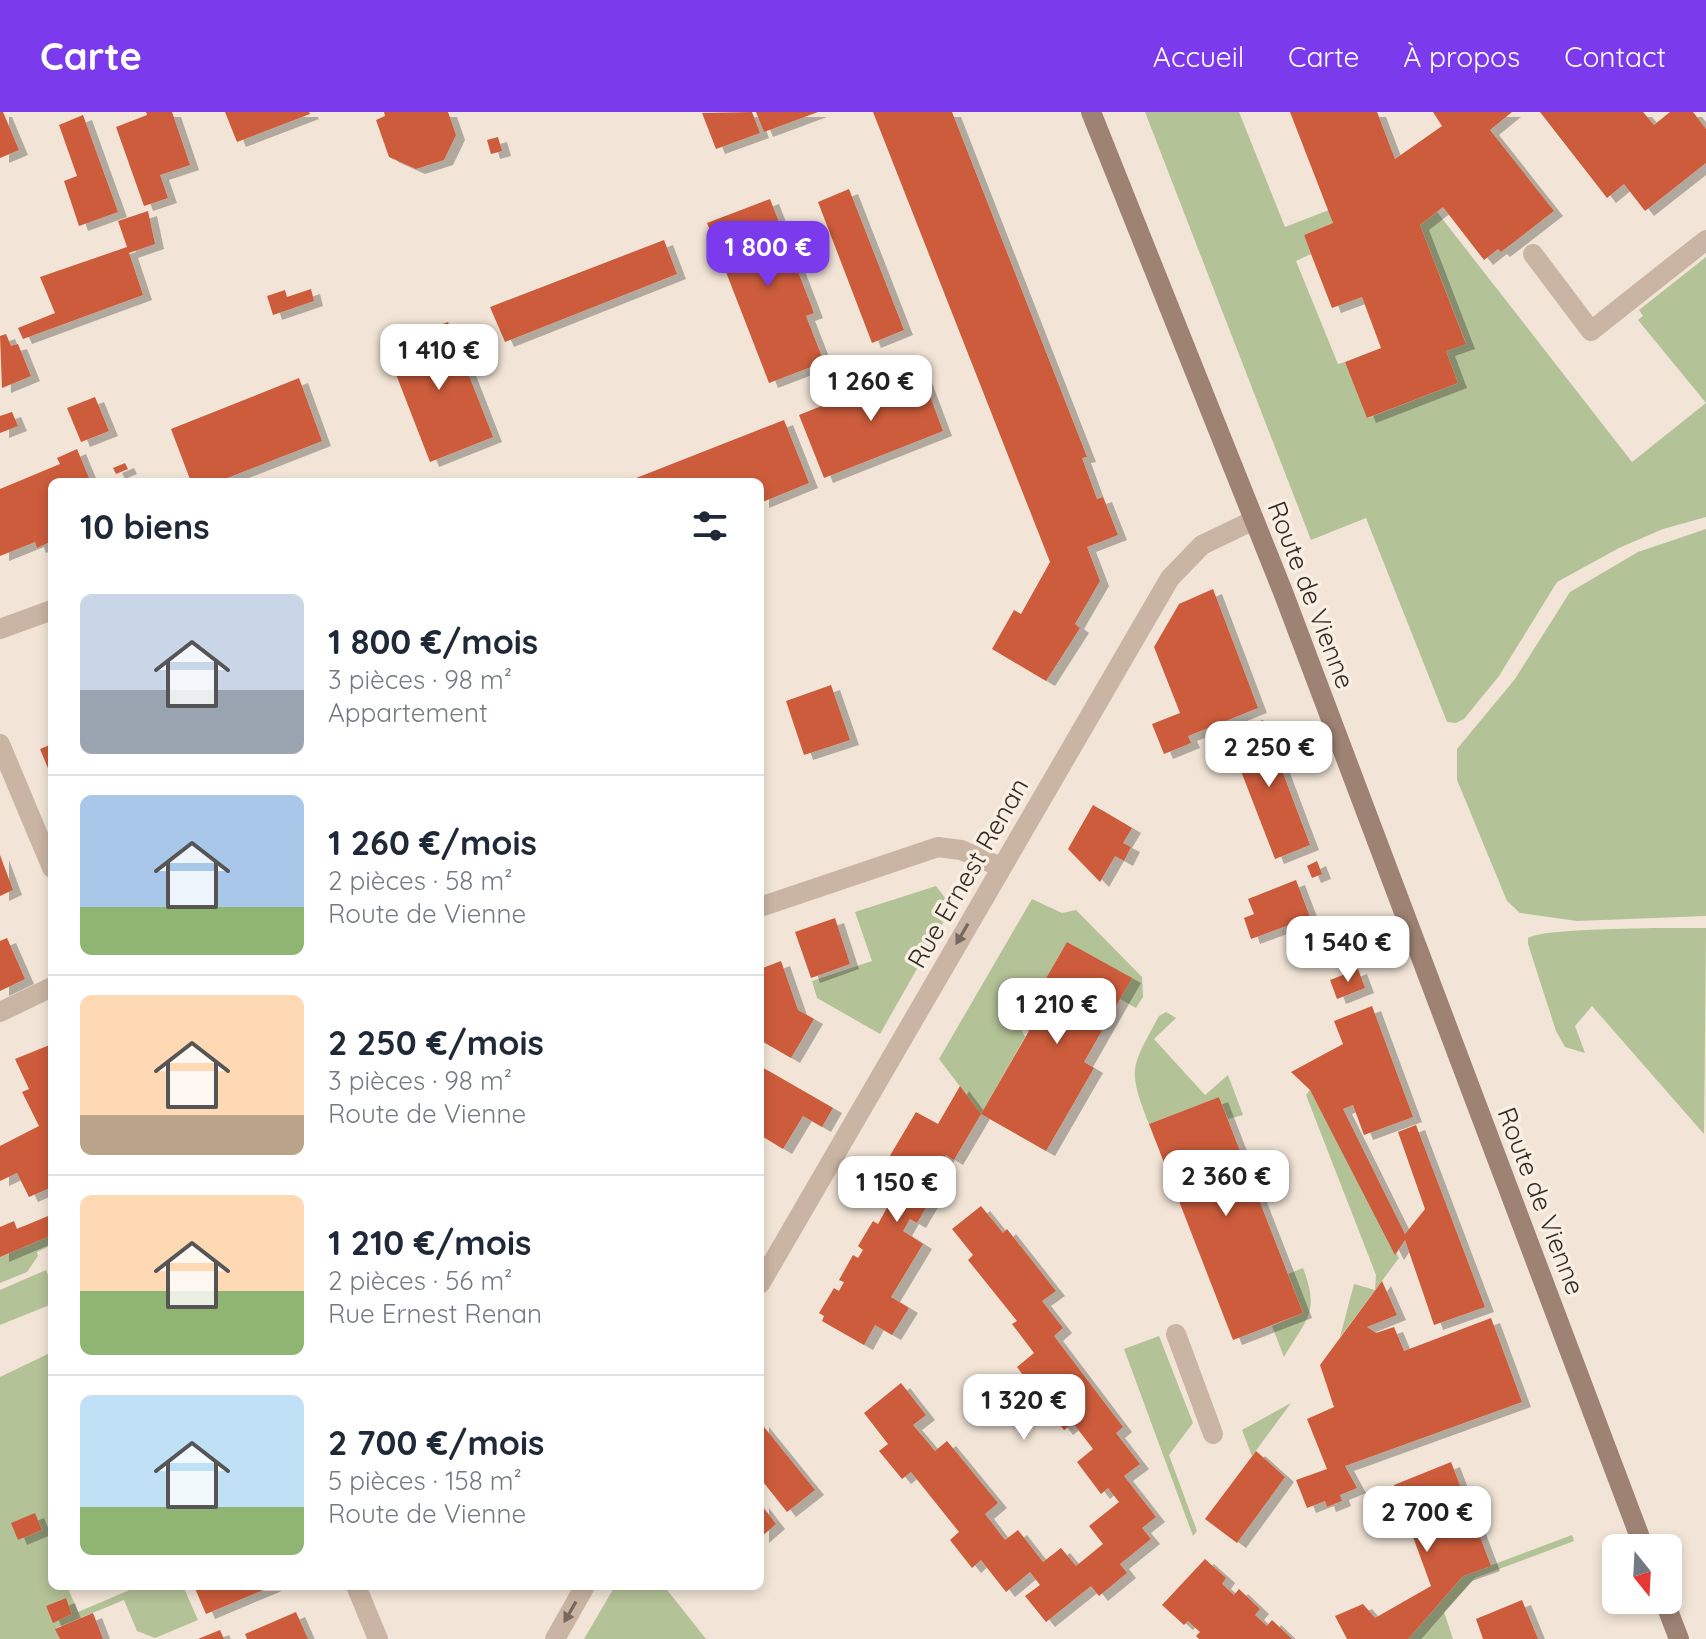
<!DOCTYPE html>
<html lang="fr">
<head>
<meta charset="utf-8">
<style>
	body { margin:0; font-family:Quicksand,sans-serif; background:#f6f6f7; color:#1f2937; height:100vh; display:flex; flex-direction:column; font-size:30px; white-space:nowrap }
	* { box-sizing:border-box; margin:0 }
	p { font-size:26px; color:#747a83 }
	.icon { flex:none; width:44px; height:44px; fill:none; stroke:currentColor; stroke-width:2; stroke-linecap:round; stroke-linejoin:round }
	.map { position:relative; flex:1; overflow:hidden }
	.panel { position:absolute; left:48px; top:366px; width:716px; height:1112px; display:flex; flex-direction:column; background:#fff; border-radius:12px; box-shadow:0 4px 12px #0003 }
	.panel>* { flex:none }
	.needle { width:52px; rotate:162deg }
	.buttons { position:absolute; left:1602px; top:1422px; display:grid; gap:16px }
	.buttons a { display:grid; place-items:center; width:80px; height:80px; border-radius:12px; background:#fff; box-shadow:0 4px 12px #0003; font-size:40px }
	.price { position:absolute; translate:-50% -68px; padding:0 18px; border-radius:16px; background:#fff; color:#222; font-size:26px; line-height:52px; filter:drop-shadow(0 2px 4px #0008) }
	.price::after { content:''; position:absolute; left:50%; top:48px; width:24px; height:18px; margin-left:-12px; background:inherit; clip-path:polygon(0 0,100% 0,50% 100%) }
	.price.current { background:#7c3aed; color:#fff }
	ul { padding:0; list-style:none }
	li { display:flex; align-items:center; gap:24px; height:200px; padding:0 32px }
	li+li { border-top:2px solid #e0e1e3 }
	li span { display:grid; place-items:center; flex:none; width:224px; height:160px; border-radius:12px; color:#555 }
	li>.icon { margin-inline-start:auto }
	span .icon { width:96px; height:96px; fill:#fffc; stroke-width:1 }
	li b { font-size:34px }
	h2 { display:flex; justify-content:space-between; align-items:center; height:96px; padding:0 32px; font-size:34px }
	header { display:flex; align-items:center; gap:48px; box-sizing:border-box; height:112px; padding:0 40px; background:#7c3aed; color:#fff }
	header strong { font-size:38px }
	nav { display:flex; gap:44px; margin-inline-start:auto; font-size:28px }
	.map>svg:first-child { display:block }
	.green { fill:#b4c297; fill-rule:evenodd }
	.building { fill:#cc5c3b; filter:url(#shadow) }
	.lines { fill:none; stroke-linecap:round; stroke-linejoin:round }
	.service { stroke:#cab4a3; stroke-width:20 }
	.minor { stroke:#cab4a3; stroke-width:20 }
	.secondary { stroke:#9e8374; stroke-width:20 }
	.oneway { fill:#78685e }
	.labels { text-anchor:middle; stroke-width:7; stroke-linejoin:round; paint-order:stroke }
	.street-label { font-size:26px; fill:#352a25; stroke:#faefe3 }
</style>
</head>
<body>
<header>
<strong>Carte</strong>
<nav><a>Accueil</a><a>Carte</a><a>À propos</a><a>Contact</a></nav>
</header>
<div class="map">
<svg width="1706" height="1527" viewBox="0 0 1706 1527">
	<defs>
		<filter id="shadow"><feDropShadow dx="9" dy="5" stdDeviation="0" flood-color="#0004"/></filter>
	</defs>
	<rect width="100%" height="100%" fill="#f2e5d7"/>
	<g class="green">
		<polygon points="1145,0 1239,0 1285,115 1329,98 1333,111 1304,123 1311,142 1296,149 1338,252 1345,250 1368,306 1458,271 1446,239 1466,231 1420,113 1437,100 1632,350 1706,291 1638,208 1643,204 1639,198 1706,145 1706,405 1663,417 1619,436 1557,470 1499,564 1464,607 1456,611 1447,610 1366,406 1311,428"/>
		<polygon points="1706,417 1706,804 1577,809 1520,801 1507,789 1457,668 1457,637 1515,567 1570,480 1638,440"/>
		<polygon points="936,774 952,795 880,922 817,886 812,869 872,849 855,800"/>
		<polygon points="1032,787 1062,801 1076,798 1142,865 1143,885 1136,896 1120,887 1131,866 1067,830 1019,913 1025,925 981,1002 939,947"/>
		<path d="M1653 816H1706L1704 1022 1592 894 1575 914 1585 941 1565 935 1556 919 1528 832V826C1542 817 1630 817 1653 816Z"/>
		<path d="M1166 900 1176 906 1154 927 1205 983 1228 963 1243 1003 1228 1007 1219 985 1149 1012C1127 956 1131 956 1159 904Z"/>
		<polygon points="1310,978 1399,1146 1340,1225 1354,1172 1375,1178 1376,1163 1306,983"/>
		<polygon points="52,1123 52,1133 37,1140 38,1144 27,1160 0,1171 0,1145"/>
		<path d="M1303 1156C1320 1201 1307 1206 1284 1245L1272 1214 1303 1201 1288 1162Z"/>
		<polygon points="46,1158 52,1172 52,1192 0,1213 0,1178"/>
		<polygon points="1159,1224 1193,1311 1169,1343 1197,1419 1193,1424 1124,1237"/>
		<path d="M52 1240V1474H67L78 1500 139 1474H183L198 1508 155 1526 137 1519 124 1488 56 1516 60 1527H0V1265ZM35 1402 42 1418 18 1428ZM66 1486 72 1502 53 1510 46 1494Z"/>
		<polygon points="1291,1291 1252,1344 1242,1318"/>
		<polygon points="1572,1423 1574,1429 1475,1466 1444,1500 1453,1527 1408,1527 1463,1464"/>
		<polygon points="615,1474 664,1474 706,1527 584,1527"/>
	</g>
	<g class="building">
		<polygon points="0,0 3,0 19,38 0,46"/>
		<polygon points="146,0 172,0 190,53 160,63 168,86 144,94 116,15 147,3"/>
		<polygon points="225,0 309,0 310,2 237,30"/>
		<polygon points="384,0 448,0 456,23 444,48 416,57 389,45 376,8 385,4"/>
		<polygon points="752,0 760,21 716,37 702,1"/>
		<polygon points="756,0 818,0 764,20"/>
		<polygon points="873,0 952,0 1087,345 1082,346 1097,387 1103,385 1118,423 1087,435 1100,469 1075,512 1080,516 1046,569 992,537 1014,498 1021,502 1050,450"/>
		<polygon points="1290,0 1377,0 1395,47 1442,14 1433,0 1512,0 1490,18 1554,99 1501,140 1498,137 1484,148 1443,95 1420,113 1466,232 1446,239 1458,271 1367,306 1345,250 1381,236 1362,185 1332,196 1311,142 1304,123 1333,111"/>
		<polygon points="1540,0 1643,0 1654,13 1670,0 1693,0 1706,17 1706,51 1645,99 1624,72 1607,86"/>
		<polygon points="83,3 118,100 79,114 64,69 77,64 59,13"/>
		<polygon points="498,25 502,39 491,42 487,28"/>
		<polygon points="849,77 904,218 872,231 818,90"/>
		<polygon points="770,87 814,201 806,204 824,250 769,271 707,111"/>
		<polygon points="148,99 155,132 129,141 143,183 23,227 18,216 55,201 40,165 127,135 118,109"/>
		<polygon points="664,128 677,162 505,230 490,195"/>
		<polygon points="311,177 314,189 273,203 267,184 285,178 287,185"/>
		<polygon points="448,210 493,325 430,350 385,234"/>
		<polygon points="6,222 11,234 18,232 31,264 2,276 0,224"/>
		<polygon points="919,255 943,319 824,366 799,303"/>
		<polygon points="299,266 322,329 217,370 191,370 171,317"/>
		<polygon points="95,285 109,319 81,330 67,296"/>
		<polygon points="12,300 18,314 0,321 0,304"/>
		<polygon points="784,308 809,371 760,391 760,370 626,370"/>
		<polygon points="77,337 89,366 78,370 52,370 52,429 37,436 35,430 0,444 0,377 60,352 57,346"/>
		<polygon points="125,351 128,357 116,362 113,356"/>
		<polygon points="1213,477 1258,596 1188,624 1191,631 1164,642 1152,612 1180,601 1154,535 1179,492"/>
		<polygon points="831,573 850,628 804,643 786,589"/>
		<polygon points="1263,608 1310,733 1275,747 1227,623"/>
		<polygon points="52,632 52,666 40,637"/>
		<polygon points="1093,693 1132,716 1123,731 1131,735 1124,749 1115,744 1100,770 1068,737"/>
		<polygon points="0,743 13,778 0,784"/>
		<polygon points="1317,749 1322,762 1312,766 1307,754"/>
		<polygon points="1296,768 1310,805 1251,827 1244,806 1254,802 1248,787"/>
		<polygon points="835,806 850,852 811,866 795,820"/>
		<polygon points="7,826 25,867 0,879 0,829"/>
		<polygon points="1067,830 1132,866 1084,950 1094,956 1046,1039 981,1002 1029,919 1019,913"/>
		<polygon points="781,849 798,898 814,907 791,946 760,928 760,857"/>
		<polygon points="1358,857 1365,876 1337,887 1330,868"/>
		<polygon points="1372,894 1413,1005 1364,1023 1353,993 1343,997 1405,1122 1425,1097 1398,1020 1416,1013 1485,1195 1434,1213 1405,1128 1395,1143 1310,978 1291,960 1343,932 1334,909"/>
		<polygon points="52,932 52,1075 29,1085 17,1061 0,1069 0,1034 39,1014 22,980 29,977 15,947"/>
		<polygon points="760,954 833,996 822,1015 803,1004 783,1037 760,1023"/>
		<polygon points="960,974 981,1002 954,1048 946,1043 930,1070 938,1075 917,1111 910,1107 903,1119 923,1132 891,1185 909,1196 892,1223 875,1213 864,1233 822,1209 824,1204 819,1201 834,1176 839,1179 844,1170 839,1168 853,1143 858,1146 863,1138 858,1134 873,1109 878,1112 888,1094 882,1091 891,1076 876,1067 916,1000 938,1012"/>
		<polygon points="1219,985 1303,1201 1233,1228 1149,1012"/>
		<polygon points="981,1094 1003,1121 1007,1117 1056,1179 1042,1189 1063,1216 1054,1224 1123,1315 1116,1321 1140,1352 1124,1364 1156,1405 1142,1416 1151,1427 1120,1452 1127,1461 1099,1484 1091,1474 1046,1510 1025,1484 1040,1473 1030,1460 1006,1480 981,1448 972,1456 950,1428 959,1420 911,1360 902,1367 879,1339 888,1332 864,1301 901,1271 926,1303 913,1313 935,1339 947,1329 998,1391 985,1402 1005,1428 1018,1418 1043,1450 1061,1436 1076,1454 1103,1432 1089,1414 1119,1390 1108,1376 1101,1382 1077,1350 1093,1337 1073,1311 1064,1318 1017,1255 1034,1241 1012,1212 1017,1209 968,1148 973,1143 952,1117"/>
		<polygon points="48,1104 52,1123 0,1145 0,1115 14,1109 17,1117"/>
		<polygon points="1382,1169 1397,1203 1367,1215 1376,1221 1394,1215 1404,1239 1491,1206 1522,1290 1345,1354 1357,1376 1340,1383 1342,1389 1327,1395 1325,1389 1307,1396 1296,1368 1327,1357 1307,1307 1334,1295 1320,1253"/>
		<polygon points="760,1310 815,1378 787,1400 760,1366"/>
		<polygon points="1256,1339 1285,1365 1237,1431 1205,1407"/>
		<polygon points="1451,1350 1467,1392 1470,1391 1477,1407 1474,1409 1491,1454 1463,1464 1408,1527 1347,1527 1335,1504 1363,1492 1375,1506 1431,1474 1394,1373"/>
		<polygon points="760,1391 776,1412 760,1426"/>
		<polygon points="35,1401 42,1418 18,1428 11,1411"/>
		<polygon points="1205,1447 1226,1466 1222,1472 1234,1483 1239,1477 1260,1497 1255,1503 1267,1514 1272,1508 1292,1527 1199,1527 1196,1524 1200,1520 1188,1509 1184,1513 1162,1493"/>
		<polygon points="194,1474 273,1474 206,1502"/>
		<polygon points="66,1486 72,1502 53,1511 46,1494"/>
		<polygon points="1522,1488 1538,1527 1483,1527 1476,1507"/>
		<polygon points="296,1500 308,1527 247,1527 245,1522"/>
		<polygon points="93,1501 103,1527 60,1527 55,1517"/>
		<polygon points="220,1518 224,1527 198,1527"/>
	</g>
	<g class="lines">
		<g class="service">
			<polyline points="1533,142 1591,219 1706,128"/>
			<polyline points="1176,1222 1213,1322"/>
		</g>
		<g class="minor">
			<polyline points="0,517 52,498"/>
			<polyline points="0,632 52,756"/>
			<polyline points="760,795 938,735 961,738 1001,755"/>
			<polyline points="0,900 52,875"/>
			<polyline points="760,1172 1170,466 1202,433 1254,408"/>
			<polyline points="356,1474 378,1527"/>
			<polyline points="555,1527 585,1474"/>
		</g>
		<g class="secondary">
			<polyline points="1091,0 1283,480 1644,1436"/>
			<polyline points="1664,1488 1679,1527"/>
		</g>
	</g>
	<defs><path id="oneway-solid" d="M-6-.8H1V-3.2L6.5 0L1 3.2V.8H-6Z" transform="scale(2)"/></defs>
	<g class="oneway">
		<use href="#oneway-solid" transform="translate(962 822) rotate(120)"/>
		<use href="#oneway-solid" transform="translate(570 1500) rotate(120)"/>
	</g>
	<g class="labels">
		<g class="street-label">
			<text transform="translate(1311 483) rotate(69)" y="9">Route de Vienne</text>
			<text transform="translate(968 761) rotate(-60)" y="9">Rue Ernest Renan</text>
			<text transform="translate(1541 1089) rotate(69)" y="9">Route de Vienne</text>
		</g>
	</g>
</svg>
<div class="buttons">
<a><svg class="needle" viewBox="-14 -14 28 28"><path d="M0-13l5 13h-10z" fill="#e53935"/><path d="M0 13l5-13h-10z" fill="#747a83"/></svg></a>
</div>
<b class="price current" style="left:768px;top:177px">1 800 €</b>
<b class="price" style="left:439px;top:280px">1 410 €</b>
<b class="price" style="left:871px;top:311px">1 260 €</b>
<b class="price" style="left:1269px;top:677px">2 250 €</b>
<b class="price" style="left:1348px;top:872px">1 540 €</b>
<b class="price" style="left:1057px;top:934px">1 210 €</b>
<b class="price" style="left:1226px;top:1106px">2 360 €</b>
<b class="price" style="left:897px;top:1112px">1 150 €</b>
<b class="price" style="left:1024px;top:1330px">1 320 €</b>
<b class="price" style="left:1427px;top:1442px">2 700 €</b>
<section class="panel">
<h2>10 biens<svg class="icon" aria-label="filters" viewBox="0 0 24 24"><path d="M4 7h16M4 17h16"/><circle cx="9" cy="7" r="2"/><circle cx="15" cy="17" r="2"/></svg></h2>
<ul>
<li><span style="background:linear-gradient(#c9d6e8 60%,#9aa5b1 0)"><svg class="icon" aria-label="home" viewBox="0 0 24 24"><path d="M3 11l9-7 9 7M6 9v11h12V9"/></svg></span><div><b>1 800 €/mois</b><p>3 pièces · 98 m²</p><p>Appartement</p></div></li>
<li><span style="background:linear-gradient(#a9c7e8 70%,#8fb573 0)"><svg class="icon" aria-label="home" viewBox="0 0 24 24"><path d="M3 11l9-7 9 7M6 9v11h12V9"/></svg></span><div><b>1 260 €/mois</b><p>2 pièces · 58 m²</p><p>Route de Vienne</p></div></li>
<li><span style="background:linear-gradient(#ffd9b3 75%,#b9a48a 0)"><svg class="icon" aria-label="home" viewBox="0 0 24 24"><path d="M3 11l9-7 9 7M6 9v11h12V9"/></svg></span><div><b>2 250 €/mois</b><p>3 pièces · 98 m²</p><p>Route de Vienne</p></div></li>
<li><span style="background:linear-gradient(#ffd9b3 60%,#8fb573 0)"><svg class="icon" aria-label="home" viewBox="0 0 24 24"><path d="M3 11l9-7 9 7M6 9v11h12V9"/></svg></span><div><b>1 210 €/mois</b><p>2 pièces · 56 m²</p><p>Rue Ernest Renan</p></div></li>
<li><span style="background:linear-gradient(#bfe0f5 70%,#8fb573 0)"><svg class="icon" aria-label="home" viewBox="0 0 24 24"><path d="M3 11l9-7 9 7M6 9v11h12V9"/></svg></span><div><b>2 700 €/mois</b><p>5 pièces · 158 m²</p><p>Route de Vienne</p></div></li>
</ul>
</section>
</div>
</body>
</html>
